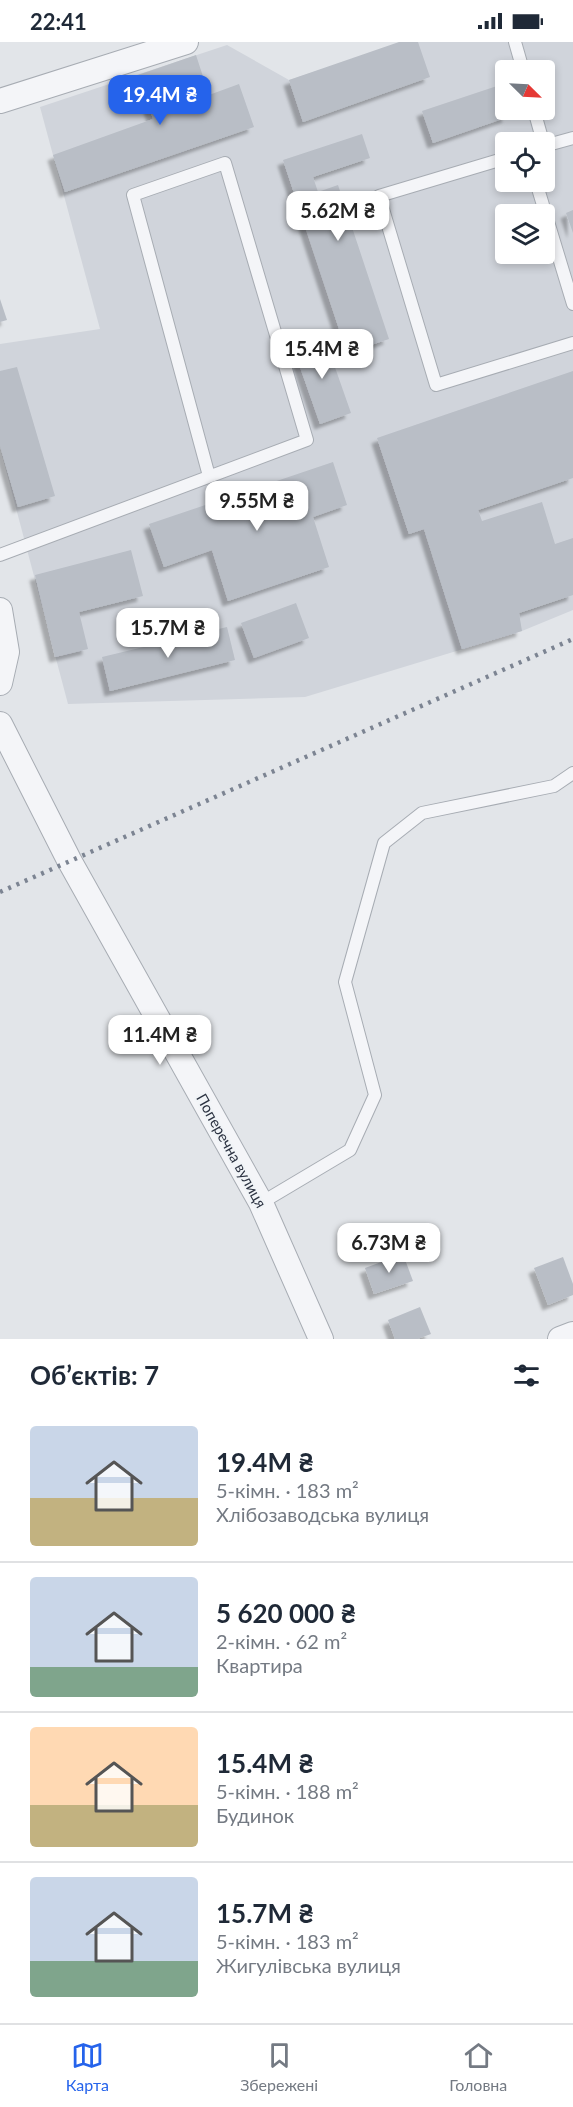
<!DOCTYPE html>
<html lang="uk">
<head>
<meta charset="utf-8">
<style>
	body { margin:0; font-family:Lato,sans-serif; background:#f6f6f7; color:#1f2937; height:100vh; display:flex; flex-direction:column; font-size:22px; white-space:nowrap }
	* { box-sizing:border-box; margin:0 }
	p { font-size:20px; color:#747a83 }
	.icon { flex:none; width:33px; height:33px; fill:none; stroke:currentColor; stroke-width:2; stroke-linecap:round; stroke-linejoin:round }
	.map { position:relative; height:1297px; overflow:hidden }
	.details { display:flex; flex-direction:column; background:#fff; flex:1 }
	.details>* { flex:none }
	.needle { width:39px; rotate:114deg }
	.buttons { position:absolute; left:495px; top:18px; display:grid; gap:12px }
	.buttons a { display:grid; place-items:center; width:60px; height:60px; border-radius:6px; background:#fff; box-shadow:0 3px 9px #0003; font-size:30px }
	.price { position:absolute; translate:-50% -51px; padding:0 14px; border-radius:12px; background:#fff; color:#222; font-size:20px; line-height:39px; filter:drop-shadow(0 2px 3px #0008) }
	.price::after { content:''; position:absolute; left:50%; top:36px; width:18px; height:14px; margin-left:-9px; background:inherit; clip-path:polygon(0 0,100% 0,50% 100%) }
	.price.on { background:#2563eb; color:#fff }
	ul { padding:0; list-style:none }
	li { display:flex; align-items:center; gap:18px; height:150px; padding:0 30px }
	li+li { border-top:2px solid #e0e1e3 }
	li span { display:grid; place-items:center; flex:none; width:168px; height:120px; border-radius:6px; color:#555 }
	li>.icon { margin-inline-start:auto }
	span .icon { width:72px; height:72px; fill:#fffc; stroke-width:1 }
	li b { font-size:26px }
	h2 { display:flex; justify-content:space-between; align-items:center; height:72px; padding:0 30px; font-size:26px }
	.status { display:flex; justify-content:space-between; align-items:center; height:42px; padding:0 30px; background:#fff; direction:ltr }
	.status svg { height:16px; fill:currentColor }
	.menu { display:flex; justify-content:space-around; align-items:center; height:84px; border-top:2px solid #e0e1e3; background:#fff; font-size:16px; color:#747a83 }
	.menu a { display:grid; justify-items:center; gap:3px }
	.menu .on { color:#2563eb }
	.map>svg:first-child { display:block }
	.built { fill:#d0d4db; fill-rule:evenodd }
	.building { fill:#b9bec6; filter:url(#shadow) }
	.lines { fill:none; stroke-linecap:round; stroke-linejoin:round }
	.service-casing { stroke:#a7acb3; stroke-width:14 }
	.minor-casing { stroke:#a7acb3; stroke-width:26 }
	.service { stroke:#f4f5f8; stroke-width:12 }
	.minor { stroke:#f4f5f8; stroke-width:24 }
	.rail { stroke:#7c8492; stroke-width:4.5; stroke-dasharray:3 6; stroke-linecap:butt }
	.labels { text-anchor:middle; stroke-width:4.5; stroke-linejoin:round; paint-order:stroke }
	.street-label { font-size:15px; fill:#2b3241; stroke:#f1f4f7 }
</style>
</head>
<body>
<div class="status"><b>22:41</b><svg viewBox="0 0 49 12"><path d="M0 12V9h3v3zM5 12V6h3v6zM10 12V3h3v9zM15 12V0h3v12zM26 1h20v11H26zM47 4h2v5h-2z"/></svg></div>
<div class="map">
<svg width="573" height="1297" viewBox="0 0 573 1297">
	<defs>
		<filter id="shadow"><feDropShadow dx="-5.5" dy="5.5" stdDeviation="1.5" flood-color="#0004"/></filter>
	</defs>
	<rect width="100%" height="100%" fill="#e2e5e9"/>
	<path class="built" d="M406 0H573V568L522 589 305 655 68 662 0 406V302L100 287 40 65 227 3 289 38ZM506 28H544V68H506ZM506 100H544V140H506ZM506 172H544V212H506Z"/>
	<g class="building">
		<polygon points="399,0 418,0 430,35 303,80 289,38"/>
		<polygon points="196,13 209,53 239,42 254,85 65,150 53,113 153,77 138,33"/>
		<polygon points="497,44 508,75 433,101 422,69"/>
		<polygon points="362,92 370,116 313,135 318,150 338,143 389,297 347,311 283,118"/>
		<polygon points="573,168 573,191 566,171"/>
		<polygon points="0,257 7,278 0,280"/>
		<polygon points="324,294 351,371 320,382 293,305"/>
		<polygon points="17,325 55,454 18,465 0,404 0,329"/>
		<polygon points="573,329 573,436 478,468 482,479 542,460 555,502 573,496 573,553 519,571 522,589 462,607 424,487 409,492 377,396"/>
		<polygon points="333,420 347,463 313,475 329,525 228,559 212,508 164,525 149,482"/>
		<polygon points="131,508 143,554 79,570 88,607 55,615 35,533"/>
		<polygon points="296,561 309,596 254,616 241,581"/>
		<polygon points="227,585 235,618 110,649 102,615"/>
		<polygon points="403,1212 413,1239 374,1252 365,1226"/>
		<polygon points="563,1215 573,1242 573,1253 548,1263 534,1226"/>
		<polygon points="420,1265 431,1292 417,1297 395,1297 388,1278"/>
	</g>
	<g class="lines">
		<defs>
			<g id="service">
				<polyline points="515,0 523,28"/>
				<polyline points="534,68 543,100"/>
				<polyline points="544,104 573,96"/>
				<polyline points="506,116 379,154 436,343 573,301"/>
				<polyline points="536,140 573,262"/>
				<polyline points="0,513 307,398 225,121 133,153 209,434"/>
				<polyline points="261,1161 350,1108 375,1053 345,940 384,801 422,771 554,744 573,731"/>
			</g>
			<g id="minor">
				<polyline points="0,59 186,0"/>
				<polyline points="0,568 7,610 0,641"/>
				<polyline points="0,682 69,818 261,1161 321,1297"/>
				<polyline points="560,1297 573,1292"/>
			</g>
		</defs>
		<use href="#service" class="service-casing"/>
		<use href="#minor" class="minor-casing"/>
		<use href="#service" class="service"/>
		<use href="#minor" class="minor"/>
		<polyline class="rail" points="0,850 573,597"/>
	</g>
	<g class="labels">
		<g class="street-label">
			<text transform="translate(231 1109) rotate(61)" y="5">Поперечна вулиця</text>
		</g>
	</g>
</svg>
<div class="buttons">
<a><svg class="needle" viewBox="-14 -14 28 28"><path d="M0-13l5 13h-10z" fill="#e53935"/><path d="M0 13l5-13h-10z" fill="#747a83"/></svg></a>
<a><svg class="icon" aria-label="locate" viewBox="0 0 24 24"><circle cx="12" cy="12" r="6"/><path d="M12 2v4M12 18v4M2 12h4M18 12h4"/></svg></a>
<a><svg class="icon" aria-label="layers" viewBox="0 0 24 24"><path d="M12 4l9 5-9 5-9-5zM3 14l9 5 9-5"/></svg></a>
</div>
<b class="price on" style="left:160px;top:84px">19.4M ₴</b>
<b class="price" style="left:338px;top:200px">5.62M ₴</b>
<b class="price" style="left:322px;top:338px">15.4M ₴</b>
<b class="price" style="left:257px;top:490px">9.55M ₴</b>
<b class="price" style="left:168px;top:617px">15.7M ₴</b>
<b class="price" style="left:160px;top:1024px">11.4M ₴</b>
<b class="price" style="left:389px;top:1232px">6.73M ₴</b>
</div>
<section class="details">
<h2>Об’єктів: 7<svg class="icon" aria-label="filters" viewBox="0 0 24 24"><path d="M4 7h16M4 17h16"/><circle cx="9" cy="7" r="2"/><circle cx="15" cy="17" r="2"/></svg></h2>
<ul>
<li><span style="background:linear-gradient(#c9d6e8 60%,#c2b280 0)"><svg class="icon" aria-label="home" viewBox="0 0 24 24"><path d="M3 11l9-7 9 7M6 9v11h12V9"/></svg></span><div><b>19.4M ₴</b><p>5-кімн. · 183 m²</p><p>Хлібозаводська вулиця</p></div></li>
<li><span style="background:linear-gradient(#c9d6e8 75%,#7fa58c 0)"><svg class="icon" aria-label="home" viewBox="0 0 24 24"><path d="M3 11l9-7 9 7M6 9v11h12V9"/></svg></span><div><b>5 620 000 ₴</b><p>2-кімн. · 62 m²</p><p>Квартира</p></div></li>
<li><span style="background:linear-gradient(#ffd9b3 65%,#c2b280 0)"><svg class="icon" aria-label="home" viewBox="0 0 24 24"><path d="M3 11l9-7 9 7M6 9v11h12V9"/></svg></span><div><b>15.4M ₴</b><p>5-кімн. · 188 m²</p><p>Будинок</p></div></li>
<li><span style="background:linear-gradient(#c9d6e8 70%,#7fa58c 0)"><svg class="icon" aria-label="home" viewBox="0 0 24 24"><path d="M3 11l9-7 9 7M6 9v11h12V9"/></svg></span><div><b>15.7M ₴</b><p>5-кімн. · 183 m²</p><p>Жигулівська вулиця</p></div></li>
</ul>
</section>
<nav class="menu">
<a class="on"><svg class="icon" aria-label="map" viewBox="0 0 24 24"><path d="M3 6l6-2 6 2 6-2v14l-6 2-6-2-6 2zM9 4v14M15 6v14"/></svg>Карта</a>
<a><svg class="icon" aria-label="saved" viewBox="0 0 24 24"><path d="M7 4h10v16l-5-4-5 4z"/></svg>Збережені</a>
<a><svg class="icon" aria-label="home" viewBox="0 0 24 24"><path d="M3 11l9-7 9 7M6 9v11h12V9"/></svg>Головна</a>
</nav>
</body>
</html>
